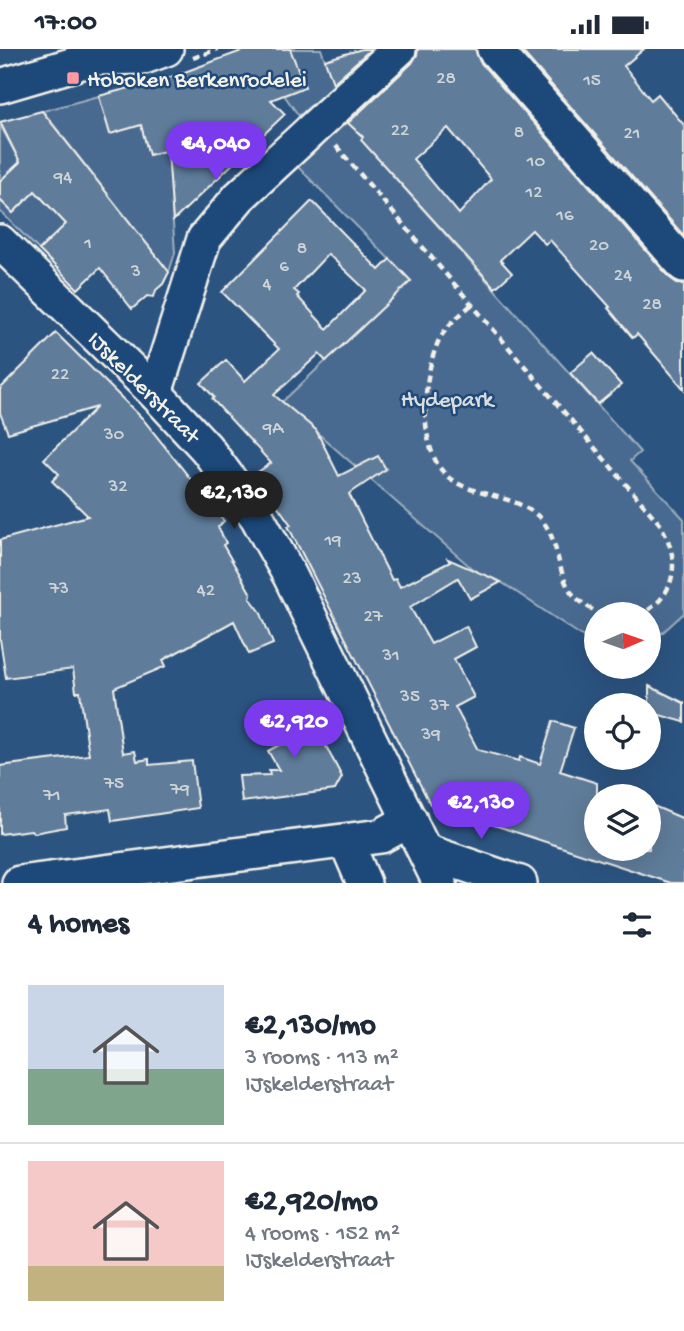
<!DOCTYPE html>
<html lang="en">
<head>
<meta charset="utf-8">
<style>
	body { margin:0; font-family:"Gochi Hand",sans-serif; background:#f6f6f7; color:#1f2937; height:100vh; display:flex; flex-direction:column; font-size:26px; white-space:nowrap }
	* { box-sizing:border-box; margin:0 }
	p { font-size:23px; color:#747a83 }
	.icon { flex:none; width:38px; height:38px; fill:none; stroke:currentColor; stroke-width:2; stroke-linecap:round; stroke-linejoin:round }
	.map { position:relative; height:834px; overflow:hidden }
	.side { display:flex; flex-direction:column; background:#fff; flex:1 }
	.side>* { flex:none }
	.needle { width:46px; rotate:88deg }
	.fabs { position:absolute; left:584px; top:553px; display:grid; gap:14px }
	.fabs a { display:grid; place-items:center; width:77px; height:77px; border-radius:50%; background:#fff; box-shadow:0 7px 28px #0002; font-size:35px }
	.price { position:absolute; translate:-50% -60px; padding:0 16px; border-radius:24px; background:#7c3aed; color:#fff; font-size:23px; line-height:46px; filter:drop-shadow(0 2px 4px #0008) }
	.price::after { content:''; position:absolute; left:50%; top:42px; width:21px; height:16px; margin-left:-10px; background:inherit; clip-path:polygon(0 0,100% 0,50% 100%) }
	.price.active { background:#222; color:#fff }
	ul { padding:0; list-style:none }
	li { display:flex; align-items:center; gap:21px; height:175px; padding:0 28px }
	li+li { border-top:2px solid #e0e1e3 }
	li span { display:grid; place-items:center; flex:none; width:196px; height:140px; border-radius:0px; color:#555 }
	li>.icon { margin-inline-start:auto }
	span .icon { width:84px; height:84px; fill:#fffc; stroke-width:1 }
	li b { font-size:30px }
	h2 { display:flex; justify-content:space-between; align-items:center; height:84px; padding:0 28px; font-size:30px }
	.status { display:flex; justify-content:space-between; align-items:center; height:49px; padding:0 35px; background:#fff; direction:ltr }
	.status svg { height:19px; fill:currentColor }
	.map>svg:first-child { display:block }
	.green { fill:#496b90; stroke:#9eaebc; stroke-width:2 }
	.building { fill:#5e7b9a; stroke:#f4f1e8; stroke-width:2; fill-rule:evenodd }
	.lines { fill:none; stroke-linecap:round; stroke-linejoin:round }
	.minor-casing { stroke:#f4f1e8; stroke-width:38 }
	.path { stroke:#f4f1e8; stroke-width:4.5; stroke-dasharray:7 5; stroke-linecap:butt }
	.minor { stroke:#1f4a7a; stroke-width:33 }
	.poi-dot { fill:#ff9aa2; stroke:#1f4a7a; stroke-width:2.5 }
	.labels { text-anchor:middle; stroke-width:5; stroke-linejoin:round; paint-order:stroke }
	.number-label { font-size:19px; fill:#ced4d4 }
	.poi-label { font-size:23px; fill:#f4f1e8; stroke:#1f4a7a; text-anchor:start }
	.street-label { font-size:23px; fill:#f4f1e8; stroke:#1f4a7a }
	.park-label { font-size:23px; fill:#dadddb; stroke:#1f4a7a }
</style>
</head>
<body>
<div class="status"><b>17:00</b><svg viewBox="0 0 49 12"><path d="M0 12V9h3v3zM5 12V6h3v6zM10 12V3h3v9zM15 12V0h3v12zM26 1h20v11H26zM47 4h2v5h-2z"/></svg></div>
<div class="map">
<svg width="684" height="834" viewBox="0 0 684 834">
	<rect width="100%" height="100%" fill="#2c5481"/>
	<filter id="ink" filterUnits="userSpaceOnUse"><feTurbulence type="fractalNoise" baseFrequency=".0143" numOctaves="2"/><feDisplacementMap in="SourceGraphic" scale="14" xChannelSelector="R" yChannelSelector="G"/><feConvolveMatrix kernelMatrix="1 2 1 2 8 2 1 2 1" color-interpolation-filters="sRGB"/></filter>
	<g filter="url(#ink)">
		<g class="green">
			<polygon points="290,0 321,0 334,36 299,67 284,46 304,38"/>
			<polygon points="99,47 110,84 141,76 149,106 168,101 175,204 169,223 43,62"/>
			<polygon points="345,71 363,88 361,91 640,403 630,412 684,470 684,564 649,596 649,565 597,565 597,597 501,533 476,523 282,353 411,232 298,118"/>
			<polygon points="0,76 20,113 0,132"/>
			<polygon points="35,142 66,175 39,201 0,162 0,151 13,164"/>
		</g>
		<g class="building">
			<polygon points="247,0 290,0 305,38 271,51 285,65 173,172 168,101 149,106 141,76 110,85 99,47 171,28"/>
			<polygon points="362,0 371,0 333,34 325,11"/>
			<path d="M418 0H475L480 13 670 229 677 234 684 235V340L637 285 633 289 608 259 610 258 550 191 545 195 532 181 500 211 512 224 495 239 361 91 363 88 348 74 412 14 417 6ZM448 79 491 130 459 165 413 110Z"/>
			<polygon points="520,0 644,0 624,17 651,51 658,45 684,76 684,187"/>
			<polygon points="42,62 169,223 163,235 156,241 154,248 147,247 132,260 100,219 78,240 39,201 66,175 35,142 13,164 0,151 0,132 20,113 0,73"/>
			<path d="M312 152 379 221 390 210 411 232 326 312 319 305 274 346 316 381 339 427 378 407 386 420 349 445 392 531 396 530 400 538 450 513 448 510 501 533 470 550 458 529 410 558 431 595 466 577 476 598 454 610 474 648 455 658 478 701 519 712 520 708 540 715 553 672 574 679 560 722 597 734V800H649V755L684 770V834H671L430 755 288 477 291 476 255 425 271 414 212 350 214 348 201 334 226 311 245 332 279 300 222 243ZM328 205 366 241 327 280 297 247 299 245 294 241Z"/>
			<polygon points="56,284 142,369 224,472 218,478 226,494 223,496 251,545 250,549 260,562 273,595 249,605 234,572 163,611 166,617 114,639 123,704 135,702 137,712 149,710 149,716 192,712 198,759 112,772 110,760 65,766 66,778 34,784 31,781 0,785 0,717 89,706 80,643 76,643 73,620 6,629 0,590 0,491 88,467 52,432 59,425 44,410 97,358 8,384 0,364 0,340"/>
			<polygon points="593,304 621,336 598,355 570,324"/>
			<polygon points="649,637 684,654 684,673 649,663"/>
			<polygon points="302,651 342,728 335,741 242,753 239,727 270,726 269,721 279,721 268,702 281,695 268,668"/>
		</g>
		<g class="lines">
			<defs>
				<g id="minor">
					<polyline points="494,0 684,216"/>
					<polyline points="0,37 95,9 144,8 166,0"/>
					<polyline points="0,193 155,344 206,399 257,468 290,527 440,834"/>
					<polyline points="155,344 204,190 239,148 399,0"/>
					<polyline points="346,792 364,834"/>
					<polyline points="425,802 520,834"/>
					<polyline points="19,834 381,787 410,771"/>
				</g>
			</defs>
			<use href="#minor" class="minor-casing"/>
			<g class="path">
				<polyline points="193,9 218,0"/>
				<path d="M336 97 660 475C680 509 679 544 642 565"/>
				<path d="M471 256C459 267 447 276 439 291 422 327 414 412 457 434 482 448 518 447 540 469 558 488 556 516 568 538 574 550 588 558 599 565"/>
			</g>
			<use href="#minor" class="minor"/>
		</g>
	</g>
	<rect class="poi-dot" x="66" y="22" width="14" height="14" rx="3.5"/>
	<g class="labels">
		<g class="number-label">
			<text x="446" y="34">28</text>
			<text x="592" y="36">15</text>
			<text x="400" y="86">22</text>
			<text x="519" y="88">8</text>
			<text x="632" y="89">21</text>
			<text x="536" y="117">10</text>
			<text x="63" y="133">94</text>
			<text x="534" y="148">12</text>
			<text x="565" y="171">16</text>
			<text x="88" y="199">1</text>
			<text x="599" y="201">20</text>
			<text x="302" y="204">8</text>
			<text x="284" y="222">6</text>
			<text x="136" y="227">3</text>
			<text x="623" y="231">24</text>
			<text x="267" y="240">4</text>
			<text x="652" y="260">28</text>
			<text x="60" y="330">22</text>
			<text x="273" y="384">9A</text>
			<text x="114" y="390">30</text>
			<text x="118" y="442">32</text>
			<text x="333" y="496">19</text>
			<text x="352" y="534">23</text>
			<text x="59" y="544">73</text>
			<text x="206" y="546">42</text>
			<text x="373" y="572">27</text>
			<text x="391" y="611">31</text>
			<text x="410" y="652">35</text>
			<text x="439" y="661">37</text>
			<text x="431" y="690">39</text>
			<text x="114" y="739">75</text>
			<text x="180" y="745">79</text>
			<text x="52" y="751">71</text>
		</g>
		<g class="poi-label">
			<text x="87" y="37">Hoboken Berkenrodelei</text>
		</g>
		<g class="street-label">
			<text transform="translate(145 337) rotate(45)" y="8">IJskelderstraat</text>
		</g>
		<g class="park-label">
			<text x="447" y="357">Hydepark</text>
		</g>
	</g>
</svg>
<div class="fabs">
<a><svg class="needle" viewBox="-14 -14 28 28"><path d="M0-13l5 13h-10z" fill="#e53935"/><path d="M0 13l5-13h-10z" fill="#747a83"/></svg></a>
<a><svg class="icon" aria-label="locate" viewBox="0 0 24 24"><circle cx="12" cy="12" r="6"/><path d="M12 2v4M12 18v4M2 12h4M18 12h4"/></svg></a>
<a><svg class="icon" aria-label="layers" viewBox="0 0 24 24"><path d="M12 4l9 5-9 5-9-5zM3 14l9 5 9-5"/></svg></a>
</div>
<b class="price" style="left:216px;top:133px">€4,040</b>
<b class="price active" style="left:234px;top:482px">€2,130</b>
<b class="price" style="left:294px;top:711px">€2,920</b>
<b class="price" style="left:481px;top:792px">€2,130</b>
</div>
<section class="side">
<h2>4 homes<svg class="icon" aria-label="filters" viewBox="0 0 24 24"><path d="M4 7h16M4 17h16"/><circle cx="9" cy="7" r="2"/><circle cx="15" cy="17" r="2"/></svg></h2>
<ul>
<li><span style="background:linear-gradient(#c9d6e8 60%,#7fa58c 0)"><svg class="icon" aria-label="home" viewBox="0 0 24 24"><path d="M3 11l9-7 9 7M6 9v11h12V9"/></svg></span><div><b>€2,130/mo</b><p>3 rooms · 113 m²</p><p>IJskelderstraat</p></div></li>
<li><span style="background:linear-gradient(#f6c9c9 75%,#c2b280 0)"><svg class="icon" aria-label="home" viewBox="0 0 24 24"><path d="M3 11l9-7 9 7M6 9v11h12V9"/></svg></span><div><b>€2,920/mo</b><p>4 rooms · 152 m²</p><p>IJskelderstraat</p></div></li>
</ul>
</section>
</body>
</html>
